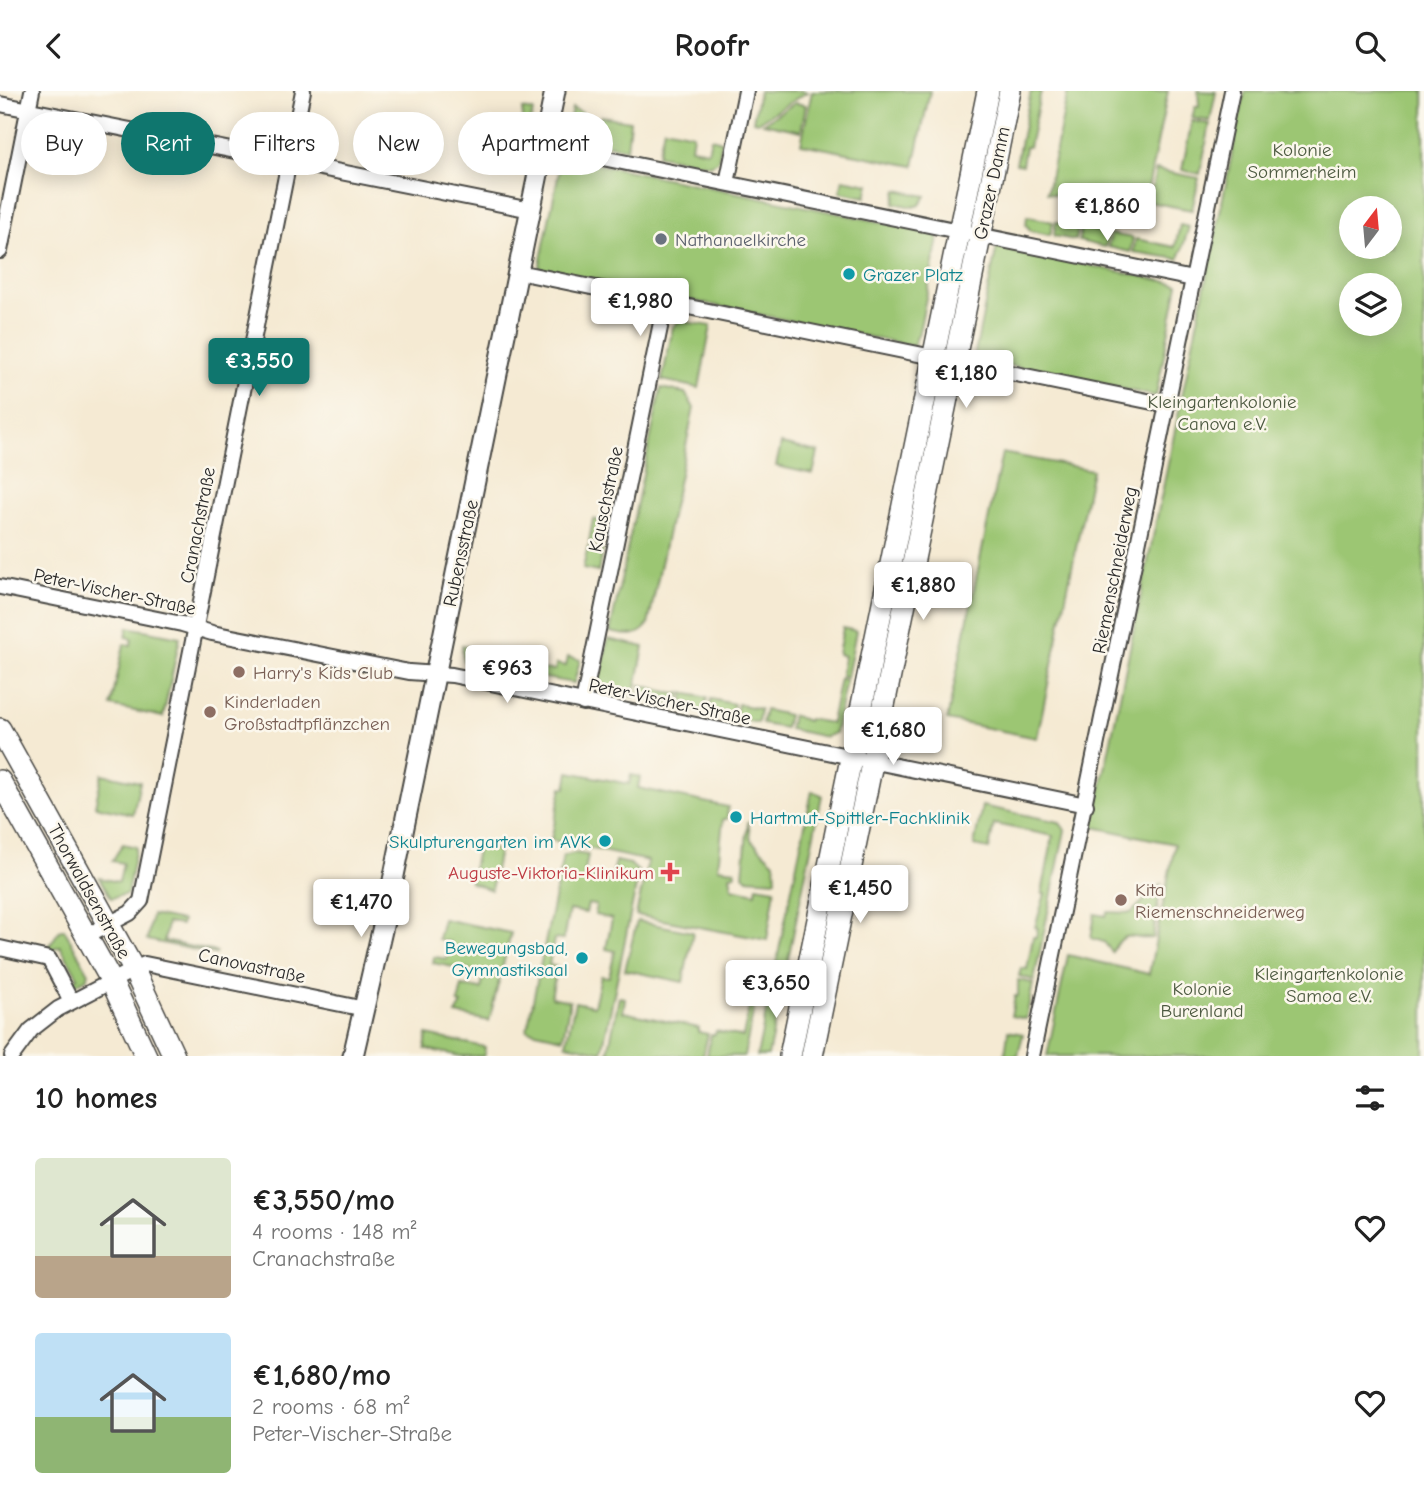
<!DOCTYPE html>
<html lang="en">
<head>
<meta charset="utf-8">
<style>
	body { margin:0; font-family:"Comic Neue",sans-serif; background:#f2f2f2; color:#222; height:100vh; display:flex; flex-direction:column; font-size:26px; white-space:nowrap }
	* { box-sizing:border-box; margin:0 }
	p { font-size:23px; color:#767676 }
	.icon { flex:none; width:38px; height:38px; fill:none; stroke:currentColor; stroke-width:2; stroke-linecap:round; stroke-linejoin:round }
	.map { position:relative; height:965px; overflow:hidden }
	.panel { display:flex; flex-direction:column; background:#fff; flex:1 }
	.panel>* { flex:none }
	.hud { position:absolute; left:21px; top:21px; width:700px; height:63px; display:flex; gap:14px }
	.needle { width:46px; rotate:16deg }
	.fabs { position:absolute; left:1339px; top:105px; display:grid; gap:14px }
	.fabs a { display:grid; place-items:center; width:63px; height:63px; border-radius:50%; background:#fff; box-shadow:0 4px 18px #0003; font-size:35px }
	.price { position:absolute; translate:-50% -60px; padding:0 16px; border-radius:7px; background:#fff; color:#222; font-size:23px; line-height:46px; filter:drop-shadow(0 2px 4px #0008) }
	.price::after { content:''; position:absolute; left:50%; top:42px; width:21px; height:16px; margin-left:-10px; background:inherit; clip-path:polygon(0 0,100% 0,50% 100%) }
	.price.active { background:#0f766e; color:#fff }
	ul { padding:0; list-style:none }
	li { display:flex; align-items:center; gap:21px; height:175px; padding:0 35px }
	li span { display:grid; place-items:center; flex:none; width:196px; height:140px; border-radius:7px; color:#555 }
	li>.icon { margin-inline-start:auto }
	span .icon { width:84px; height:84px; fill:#fffc; stroke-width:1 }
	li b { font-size:30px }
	h2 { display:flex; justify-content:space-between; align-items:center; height:84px; padding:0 35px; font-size:30px }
	.pill { padding:0 24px; border-radius:32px; background:#fff; box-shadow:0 4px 18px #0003; font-size:24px; line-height:63px }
	.pill.active { background:#0f766e; color:#fff }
	header { display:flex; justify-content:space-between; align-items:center; height:91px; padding:0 35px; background:#fff; font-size:32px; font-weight:800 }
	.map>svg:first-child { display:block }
	.green { fill:#9cc673; stroke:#64784f; stroke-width:2; fill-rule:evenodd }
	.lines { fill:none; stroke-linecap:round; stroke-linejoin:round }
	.minor-casing { stroke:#494844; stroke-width:18 }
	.tertiary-casing { stroke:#494844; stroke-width:23 }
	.secondary-casing { stroke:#494844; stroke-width:24 }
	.minor { stroke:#fff; stroke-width:14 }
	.tertiary { stroke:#fff; stroke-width:19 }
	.secondary { stroke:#fff; stroke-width:21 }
	.worship-dot { fill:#6b7280; stroke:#fbf7ec; stroke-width:2.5 }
	.culture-dot { fill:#0f9aa8; stroke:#fbf7ec; stroke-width:2.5 }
	.education-dot { fill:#8d6e63; stroke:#fbf7ec; stroke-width:2.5 }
	.health-dot { fill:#e0444e; stroke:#fbf7ec; stroke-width:2.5 }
	.labels { text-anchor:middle; stroke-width:5; stroke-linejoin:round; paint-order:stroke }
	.park-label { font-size:19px; fill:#4d5a41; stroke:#fbf7ec }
	.street-label { font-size:19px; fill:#2b2b2b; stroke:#fbf7ec }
	.worship-label { font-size:19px; fill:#5b616d; stroke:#fbf7ec; text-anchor:start }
	.culture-label { font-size:19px; fill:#0d838f; stroke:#fbf7ec; text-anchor:start }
	.education-label { font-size:19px; fill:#785e54; stroke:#fbf7ec; text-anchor:start }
	.health-label { font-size:19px; fill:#be3a42; stroke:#fbf7ec; text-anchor:end }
</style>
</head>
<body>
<header><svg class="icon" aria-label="back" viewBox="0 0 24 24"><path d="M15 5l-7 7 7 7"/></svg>Roofr<svg class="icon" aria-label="search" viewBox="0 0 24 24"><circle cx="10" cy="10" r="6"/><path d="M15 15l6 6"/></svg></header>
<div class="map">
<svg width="1424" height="965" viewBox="0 0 1424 965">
	<rect width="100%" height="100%" fill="#fbf7ec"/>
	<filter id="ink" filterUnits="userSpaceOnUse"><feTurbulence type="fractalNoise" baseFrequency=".0143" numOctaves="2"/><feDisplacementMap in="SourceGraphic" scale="14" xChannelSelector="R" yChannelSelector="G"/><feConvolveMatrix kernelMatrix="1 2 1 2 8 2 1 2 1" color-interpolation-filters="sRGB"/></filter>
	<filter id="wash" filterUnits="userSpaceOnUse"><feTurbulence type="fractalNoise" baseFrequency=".00686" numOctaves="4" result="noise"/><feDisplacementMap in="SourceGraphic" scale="28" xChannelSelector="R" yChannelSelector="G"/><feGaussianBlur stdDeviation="1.57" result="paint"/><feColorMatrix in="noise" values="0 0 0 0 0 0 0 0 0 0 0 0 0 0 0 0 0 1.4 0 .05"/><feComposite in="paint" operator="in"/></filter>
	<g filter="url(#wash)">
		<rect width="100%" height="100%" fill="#f5ead3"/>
		<g class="green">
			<polygon points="759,0 801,0 807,1 758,31 753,30"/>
			<polygon points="812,0 930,0 914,75 801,53"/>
			<polygon points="1031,0 1041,0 1029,56 1025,56 1022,74 1016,73"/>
			<polygon points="1068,0 1168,0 1143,121 1047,102"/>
			<polygon points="1198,0 1216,1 1210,30 1192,27 1195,16 1199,16"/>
			<path d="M1245 0H1424V965H1047L1068 864 1149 883 1175 753 1093 736ZM1351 117H1390V156H1351ZM1351 194H1390V233H1351Z"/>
			<polygon points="795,12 806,14 801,40 763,32"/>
			<polygon points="572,17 583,22 581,35 598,38 601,25 630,30 627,58 572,46 568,38"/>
			<polygon points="522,18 533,20 524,63 521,58 514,57 523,26"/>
			<polygon points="1192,30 1210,33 1200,83 1182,79"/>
			<polygon points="664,37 693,43 691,57 708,60 711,47 722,50 718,70 710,74 658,64"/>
			<polygon points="562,66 939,143 919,241 913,255 539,178"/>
			<polygon points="1156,79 1199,87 1192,119 1149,111"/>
			<polygon points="843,88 869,93 866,106 840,101"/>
			<polygon points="897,99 926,105 920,114 913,116 894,112"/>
			<polygon points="1027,125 1053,131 1050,144 1031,140 1026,134"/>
			<polygon points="1056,131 1078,136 1076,149 1054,145"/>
			<polygon points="1180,134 1189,136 1179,168 1133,161 1136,148 1175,156"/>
			<polygon points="1081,137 1108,142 1105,156 1079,150"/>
			<polygon points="1111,143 1133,147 1130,161 1108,156"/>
			<polygon points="997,155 1178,193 1156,305 974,267"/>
			<polygon points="679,230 711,235 699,297 662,289 673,236"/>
			<path d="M661 297 685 302 694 317 648 534C637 548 626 544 610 541Z"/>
			<polygon points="781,353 818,361 813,383 776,375"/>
			<polygon points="1002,362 1092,379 1037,647 947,629"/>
			<polygon points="593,428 608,432 603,454 589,451"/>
			<polygon points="588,455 603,459 598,481 583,478"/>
			<polygon points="128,536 180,546 163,626 111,615 124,553 131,554 132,547 126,546"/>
			<polygon points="843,537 856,540 847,586 841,584 844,565 838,563"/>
			<polygon points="608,548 644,556 634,606 604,600 599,594"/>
			<polygon points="462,554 473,557 472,563 491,569 489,576 463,570"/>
			<polygon points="568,566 580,569 574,592 533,585 535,578 555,579 556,573 566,575"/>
			<polygon points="840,587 846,589 835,642 825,646 789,638 792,624 807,630 808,628 831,632"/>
			<polygon points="641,594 675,603 681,602 678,615 639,607"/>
			<polygon points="684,602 707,607 704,621 682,616"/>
			<polygon points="711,608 734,613 731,626 709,621"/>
			<polygon points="738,613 760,618 758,632 735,627"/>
			<polygon points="765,619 788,624 785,637 762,633"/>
			<polygon points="569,681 629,693 631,684 640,686 638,697 728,716 727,728 723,728 718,777 735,779 735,783 730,784 732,797 756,802 757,795 775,798 767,849 636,824 648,770 551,749 562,696 566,697"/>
			<polygon points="102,683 140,691 133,723 95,715"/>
			<polygon points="812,700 822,704 768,965 757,965"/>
			<polygon points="982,715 1059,731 1065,739 1034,889 1019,885 1021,877 1027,878 1033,846 1036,846 1038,837 1035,836 1045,803 1042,802 1053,745 994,733 989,758 974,755"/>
			<polygon points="748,730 751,749 775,772 776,789 746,787 743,784"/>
			<polygon points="123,753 136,756 127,803 111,807 99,787 119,791 123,772 112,770"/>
			<polygon points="478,755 499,759 491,799 470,791"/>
			<polygon points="574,762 588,764 584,785 611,791 616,770 630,773 639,781 602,961 566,953 575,911 594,915 601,885 609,886 615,860 606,858 612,828 595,824 596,814 588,813 586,822 569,819 563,849 554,848 549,874 557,876 551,906 570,910 563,947 527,939 563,765"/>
			<path d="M1161 793 1153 847C1130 850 1127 835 1112 861L1104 851 1091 847 1095 823 1106 825 1107 821 1131 822Z"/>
			<polygon points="152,824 182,830 181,834 167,832 164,850 216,861 215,863 147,849"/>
			<polygon points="443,828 511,842 489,930 456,923 462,913 458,912 462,895 481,898 484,882 433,872 434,866 447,868 450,851 438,848"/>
			<polygon points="637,830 693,841 683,891 625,879"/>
			<polygon points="64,838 89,882 87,887 73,895 71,891 78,886 60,855 46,860 59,840"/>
			<polygon points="1018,889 1033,892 1026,928 1011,925 1015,905 1018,905"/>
			<polygon points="619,906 625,907 623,921 699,937 698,941 708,943 703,965 608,962"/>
			<polygon points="749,916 754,918 744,965 707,965 711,944 715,944 716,940 743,946"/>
			<polygon points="1008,940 1023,943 1018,965 1005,965"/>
			<polygon points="427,944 485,956 484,965 461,965 425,958"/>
		</g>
	</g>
	<g filter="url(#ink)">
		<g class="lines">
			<defs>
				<g id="minor">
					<polyline points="0,13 531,119"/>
					<polyline points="544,55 1193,188"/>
					<polyline points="727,92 746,0"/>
					<polyline points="0,160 32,0"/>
					<polyline points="518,181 1167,314"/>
					<polyline points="0,496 182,533 212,542 409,581 452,584 1086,714"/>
					<polyline points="583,612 665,212"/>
					<polyline points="86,845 130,822 141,810 303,0"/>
					<polyline points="0,857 49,868 71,910"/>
					<polyline points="12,965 31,939 58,918 145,873 365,918"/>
					<polyline points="1032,965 1232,0"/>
				</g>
				<polyline id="tertiary" points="353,965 389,809 555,0"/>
				<g id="secondary">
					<polyline points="0,638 133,877 174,965"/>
					<polyline points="0,690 111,889 146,965"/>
					<polyline points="790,965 988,0"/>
					<polyline points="812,965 1010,0"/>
				</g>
			</defs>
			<use href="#minor" class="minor-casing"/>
			<use href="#tertiary" class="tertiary-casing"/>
			<use href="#secondary" class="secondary-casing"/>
			<use href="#minor" class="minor"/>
			<use href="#tertiary" class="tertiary"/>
			<use href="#secondary" class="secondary"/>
		</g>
	</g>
	<circle class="worship-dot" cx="661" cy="148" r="7"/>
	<g class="culture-dot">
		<circle cx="849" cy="183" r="7"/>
		<circle cx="736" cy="726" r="7"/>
		<circle cx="605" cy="750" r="7"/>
		<circle cx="582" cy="867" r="7"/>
	</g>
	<g class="education-dot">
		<circle cx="239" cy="581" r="7"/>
		<circle cx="210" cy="621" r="7"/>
		<circle cx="1121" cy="809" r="7"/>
	</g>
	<path class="health-dot" d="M666.5 770.5h7v7h7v7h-7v7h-7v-7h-7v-7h7z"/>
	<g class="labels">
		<g class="park-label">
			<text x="1302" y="65">Kolonie<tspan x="1302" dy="22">Sommerheim</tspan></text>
			<text x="1222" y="317">Kleingartenkolonie<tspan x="1222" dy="22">Canova e.V.</tspan></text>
			<text x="1329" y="889">Kleingartenkolonie<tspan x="1329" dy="22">Samoa e.V.</tspan></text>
			<text x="1202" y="904">Kolonie<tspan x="1202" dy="22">Burenland</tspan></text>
		</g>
		<g class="street-label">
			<text transform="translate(991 92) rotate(-78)" y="7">Grazer Damm</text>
			<text transform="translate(605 408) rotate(-78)" y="7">Kauschstraße</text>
			<text transform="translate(197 434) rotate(-79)" y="7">Cranachstraße</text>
			<text transform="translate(460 462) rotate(-78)" y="7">Rubensstraße</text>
			<text transform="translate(1114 479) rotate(-79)" y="7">Riemenschneiderweg</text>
			<text transform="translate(115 500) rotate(12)" y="7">Peter-Vischer-Straße</text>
			<text transform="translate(670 610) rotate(12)" y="7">Peter-Vischer-Straße</text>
			<text transform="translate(90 800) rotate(61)" y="7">Thorwaldsenstraße</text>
			<text transform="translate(252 874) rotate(12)" y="7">Canovastraße</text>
		</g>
		<g class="worship-label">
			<text x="675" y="155">Nathanaelkirche</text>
		</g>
		<g class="culture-label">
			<text x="863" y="190">Grazer Platz</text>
			<text x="750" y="733">Hartmut-Spittler-Fachklinik</text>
			<text x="591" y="757" text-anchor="end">Skulpturengarten im AVK</text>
			<text x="568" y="863" text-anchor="end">Bewegungsbad,<tspan x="568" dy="22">Gymnastiksaal</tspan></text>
		</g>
		<g class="education-label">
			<text x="253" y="588">Harry's Kids Club</text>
			<text x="224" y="617">Kinderladen<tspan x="224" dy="22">Großstadtpflänzchen</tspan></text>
			<text x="1135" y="805">Kita<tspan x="1135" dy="22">Riemenschneiderweg</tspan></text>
		</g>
		<g class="health-label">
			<text x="654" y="788">Auguste-Viktoria-Klinikum</text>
		</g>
	</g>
</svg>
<div class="fabs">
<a><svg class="needle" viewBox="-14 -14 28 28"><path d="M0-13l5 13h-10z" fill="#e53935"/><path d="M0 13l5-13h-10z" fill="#767676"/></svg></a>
<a><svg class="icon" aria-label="layers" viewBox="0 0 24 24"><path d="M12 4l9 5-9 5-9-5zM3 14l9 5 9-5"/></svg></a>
</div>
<b class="price" style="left:1107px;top:152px">€1,860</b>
<b class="price" style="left:640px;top:247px">€1,980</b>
<b class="price active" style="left:259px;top:307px">€3,550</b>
<b class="price" style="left:966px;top:319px">€1,180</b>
<b class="price" style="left:923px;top:531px">€1,880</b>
<b class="price" style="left:507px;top:614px">€963</b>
<b class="price" style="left:893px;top:676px">€1,680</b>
<b class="price" style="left:860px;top:834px">€1,450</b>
<b class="price" style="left:361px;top:848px">€1,470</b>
<b class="price" style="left:776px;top:929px">€3,650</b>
<div class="hud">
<a class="pill">Buy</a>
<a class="pill active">Rent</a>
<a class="pill">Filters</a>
<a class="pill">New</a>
<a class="pill">Apartment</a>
</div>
</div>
<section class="panel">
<h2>10 homes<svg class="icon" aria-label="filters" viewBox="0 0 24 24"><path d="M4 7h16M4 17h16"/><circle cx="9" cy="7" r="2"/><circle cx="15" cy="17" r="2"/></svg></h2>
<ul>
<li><span style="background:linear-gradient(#dfe7d0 70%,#b9a48a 0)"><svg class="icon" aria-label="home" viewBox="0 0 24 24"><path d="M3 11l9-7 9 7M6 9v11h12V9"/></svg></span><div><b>€3,550/mo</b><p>4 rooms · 148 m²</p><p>Cranachstraße</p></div><svg class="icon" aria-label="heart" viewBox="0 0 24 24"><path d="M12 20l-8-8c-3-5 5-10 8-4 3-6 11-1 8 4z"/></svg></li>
<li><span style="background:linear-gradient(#bfe0f5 60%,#8fb573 0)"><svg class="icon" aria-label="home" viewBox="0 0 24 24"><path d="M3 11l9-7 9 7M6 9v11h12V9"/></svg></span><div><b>€1,680/mo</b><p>2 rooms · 68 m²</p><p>Peter-Vischer-Straße</p></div><svg class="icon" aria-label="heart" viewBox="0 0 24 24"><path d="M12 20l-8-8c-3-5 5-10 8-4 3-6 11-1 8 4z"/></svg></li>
</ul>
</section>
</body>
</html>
